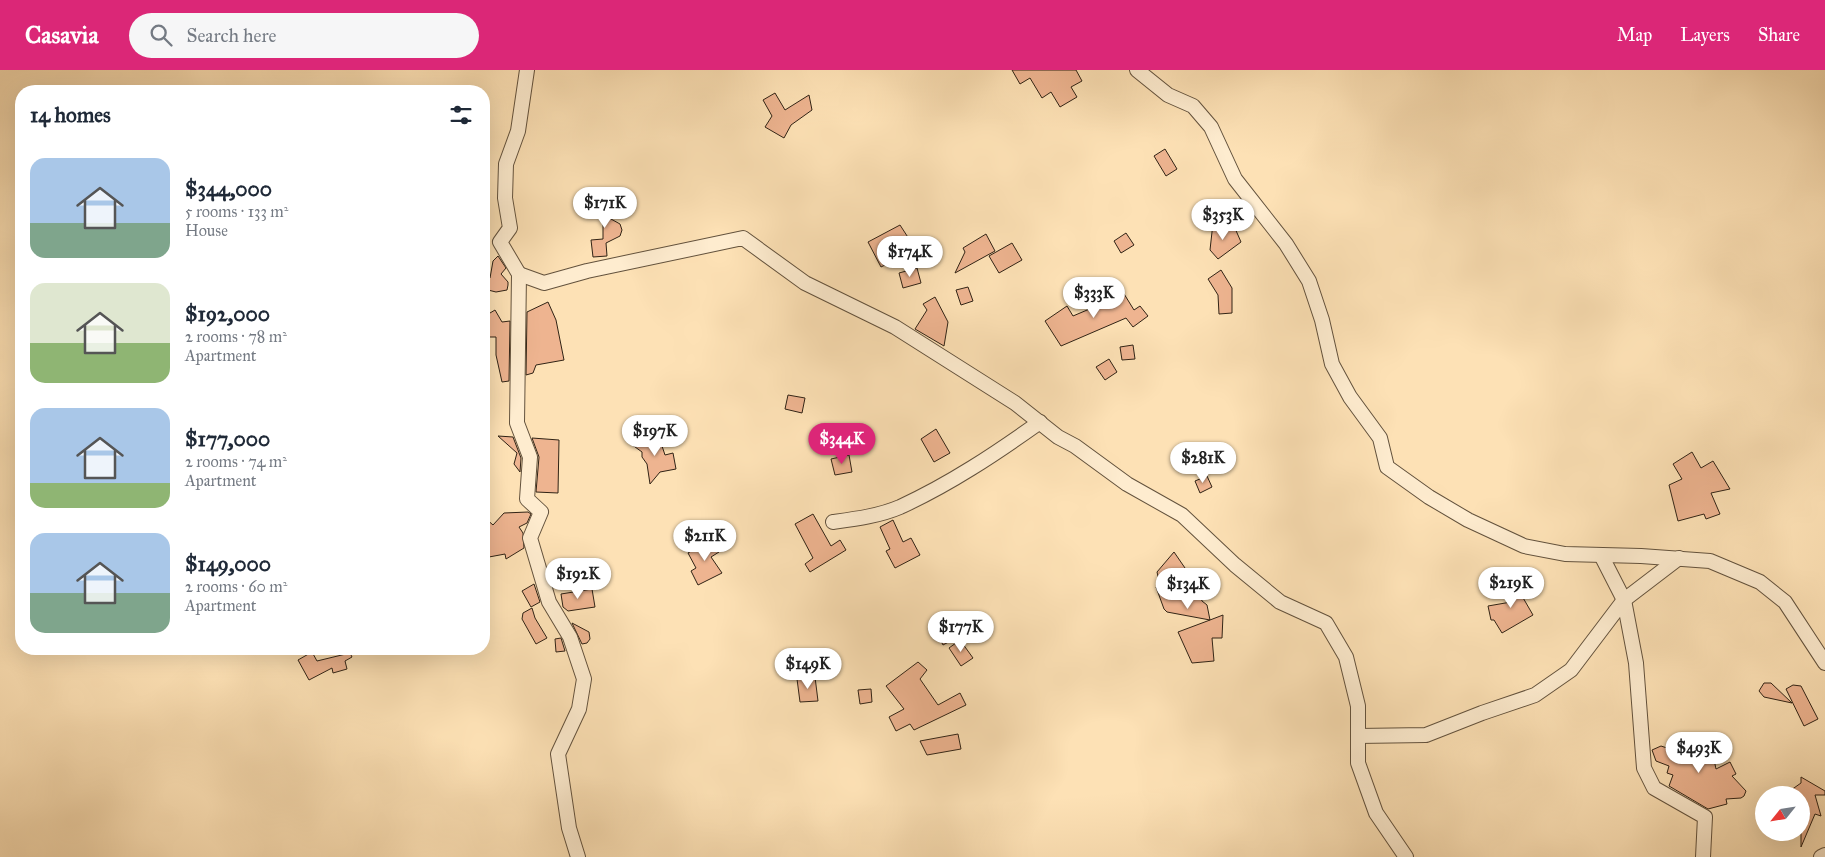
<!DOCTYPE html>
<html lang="en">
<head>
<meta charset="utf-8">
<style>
	body { margin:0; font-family:"IM FELL Great Primer",serif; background:#f6f6f7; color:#1f2937; height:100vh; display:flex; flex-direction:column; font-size:19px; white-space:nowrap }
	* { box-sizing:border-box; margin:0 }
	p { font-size:16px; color:#747a83 }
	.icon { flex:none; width:28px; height:28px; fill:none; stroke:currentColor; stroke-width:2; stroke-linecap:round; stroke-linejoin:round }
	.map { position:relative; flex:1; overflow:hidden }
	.drawer { position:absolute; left:15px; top:15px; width:475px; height:570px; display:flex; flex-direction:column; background:#fff; border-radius:20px; box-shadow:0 5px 20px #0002 }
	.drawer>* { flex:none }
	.needle { width:32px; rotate:240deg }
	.tools { position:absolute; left:1755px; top:716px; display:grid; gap:10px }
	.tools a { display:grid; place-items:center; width:55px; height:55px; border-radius:50%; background:#fff; box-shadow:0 5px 20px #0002; font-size:25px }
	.price { position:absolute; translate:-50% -42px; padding:0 11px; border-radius:18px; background:#fff; color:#222; font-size:16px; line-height:32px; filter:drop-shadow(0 1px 2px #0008) }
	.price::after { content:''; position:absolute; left:50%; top:30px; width:15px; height:11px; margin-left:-8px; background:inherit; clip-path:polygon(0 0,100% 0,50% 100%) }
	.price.current { background:#db2777; color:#fff }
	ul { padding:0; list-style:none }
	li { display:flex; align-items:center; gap:15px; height:125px; padding:0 15px }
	li span { display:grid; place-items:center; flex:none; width:140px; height:100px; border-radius:15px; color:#555 }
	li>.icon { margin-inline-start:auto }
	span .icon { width:60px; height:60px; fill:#fffc; stroke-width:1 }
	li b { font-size:21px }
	h2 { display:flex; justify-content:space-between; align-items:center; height:60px; padding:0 15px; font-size:21px }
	header { display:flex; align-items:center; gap:30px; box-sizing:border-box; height:70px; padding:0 25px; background:#db2777; color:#fff }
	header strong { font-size:24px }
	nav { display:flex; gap:28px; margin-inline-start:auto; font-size:18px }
	.search { width:350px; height:45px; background:#f6f6f7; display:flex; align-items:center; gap:12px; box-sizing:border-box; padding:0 18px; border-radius:28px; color:#747a83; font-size:19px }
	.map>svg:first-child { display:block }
	.building { fill:#eeb490; stroke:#302315 }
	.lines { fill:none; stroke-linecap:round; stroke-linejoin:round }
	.street-casing { stroke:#63523d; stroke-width:16 }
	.street { stroke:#feeccf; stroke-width:14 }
</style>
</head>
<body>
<header>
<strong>Casavia</strong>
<div class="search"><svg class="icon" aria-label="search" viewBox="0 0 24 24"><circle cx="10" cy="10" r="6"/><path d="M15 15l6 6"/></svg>Search here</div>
<nav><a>Map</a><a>Layers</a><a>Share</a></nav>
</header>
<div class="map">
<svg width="1825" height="787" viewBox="0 0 1825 787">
	<rect width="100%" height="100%" fill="#fde1b5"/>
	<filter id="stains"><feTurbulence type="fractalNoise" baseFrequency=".004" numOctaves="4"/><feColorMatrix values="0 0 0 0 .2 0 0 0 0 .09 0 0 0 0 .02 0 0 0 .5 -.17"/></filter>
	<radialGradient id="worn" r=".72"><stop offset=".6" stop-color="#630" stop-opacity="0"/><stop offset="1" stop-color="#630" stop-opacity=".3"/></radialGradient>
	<g class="building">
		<polygon points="1012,0 1076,0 1082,11 1071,17 1077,27 1060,37 1051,22 1042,28 1030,8 1020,14"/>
		<polygon points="775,23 785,40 809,25 812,40 791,55 784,68 765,57 772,46 763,30"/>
		<polygon points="1165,79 1177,99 1166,106 1154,86"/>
		<polygon points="600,130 606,130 610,133 611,149 620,154 622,160 620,166 606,173 607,186 593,187 591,170 603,169 603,150 596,145 594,139 595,133"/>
		<polygon points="1213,153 1222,161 1234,156 1241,172 1218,189 1210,180"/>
		<polygon points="900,155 911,172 893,183 897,189 881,197 868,172"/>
		<polygon points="1126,163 1134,175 1121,183 1114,171"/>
		<polygon points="986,164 995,181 955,203 965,182 963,178"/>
		<polygon points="1012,173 1022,190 999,203 989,186"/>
		<polygon points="498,186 506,198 501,204 508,212 508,215 507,220 496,222 484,219 484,206 490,208 493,191"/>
		<polygon points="917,198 921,213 903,218 899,203"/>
		<polygon points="1221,200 1232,218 1232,243 1219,244 1218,225 1208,209"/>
		<polygon points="968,217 973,231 961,235 956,220"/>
		<polygon points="1121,219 1134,240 1140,236 1148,246 1133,257 1126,248 1061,276 1045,251 1067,236 1073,246 1113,229 1111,225"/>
		<polygon points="935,227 948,252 944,276 915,259 927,240 923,234"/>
		<polygon points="548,232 556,250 564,290 536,295 533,303 526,305 527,242"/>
		<polygon points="495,240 502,252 510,251 509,311 502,312 496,285 496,267 484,267 485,246"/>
		<polygon points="1133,275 1135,289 1122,290 1120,277"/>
		<polygon points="1109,289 1117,302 1105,310 1096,297"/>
		<polygon points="788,325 805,328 802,343 785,339"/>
		<polygon points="936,359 950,383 934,392 921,369"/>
		<polygon points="498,366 513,367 521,388 520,402 514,394 517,383"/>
		<polygon points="659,367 665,385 673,383 676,399 660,402 650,414 647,394 642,387 642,382 631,374"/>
		<polygon points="532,368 559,370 558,423 536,422 539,387"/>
		<polygon points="1692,382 1701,398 1713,391 1730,419 1711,423 1720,444 1706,449 1704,444 1678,451 1669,415 1682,409 1673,394"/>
		<polygon points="849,385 852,402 835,405 831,389"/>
		<polygon points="1207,406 1212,417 1200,423 1195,411"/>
		<polygon points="528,442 531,444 527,453 519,457 523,463 524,478 506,489 505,484 489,487 484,447 493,455 504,443"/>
		<polygon points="813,444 831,476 840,470 846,480 810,502 805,494 813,488 795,454"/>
		<polygon points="893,450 903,472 911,468 920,485 895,498 886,481 890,479 880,457"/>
		<polygon points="711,469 719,482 711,487 722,503 698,515 691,501 696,498 688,483"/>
		<polygon points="1174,482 1196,514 1202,531 1207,535 1210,550 1223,545 1222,568 1212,568 1214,591 1192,593 1178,562 1210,550 1167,542 1164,539 1156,517 1160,515 1157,502"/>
		<polygon points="1518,512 1524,525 1522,526 1533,545 1502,563 1494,550 1491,550 1488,536 1511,532 1504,518"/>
		<polygon points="534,514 540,532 531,537 522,521"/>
		<polygon points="592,519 595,537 568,541 563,537 561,524"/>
		<polygon points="532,538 535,548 547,568 536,574 522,549 523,543"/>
		<polygon points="572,553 589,562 590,569 587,573 582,574"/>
		<polygon points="950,558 956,568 943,575 938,565"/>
		<polygon points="561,568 565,581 556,582 555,569"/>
		<polygon points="960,570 973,588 961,596 949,578"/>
		<polygon points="312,582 317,591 350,583 352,587 345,591 347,599 333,603 332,598 309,610 298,590"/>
		<polygon points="918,592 927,600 920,609 938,635 960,623 966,635 914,660 910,654 896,661 889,647 904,639 886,616"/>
		<polygon points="815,607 818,631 800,632 797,609"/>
		<polygon points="1764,613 1771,613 1792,633 1764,627 1759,621"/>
		<polygon points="1793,615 1801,616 1818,649 1804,656 1786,619"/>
		<polygon points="871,619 872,632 860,634 858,620"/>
		<polygon points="958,664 961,679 927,685 920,671"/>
		<polygon points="1680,665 1696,670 1694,675 1712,680 1716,699 1730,692 1736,704 1732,706 1746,721 1744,726 1741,728 1726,729 1727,734 1708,739 1669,716 1673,705 1667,703 1669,696 1656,691 1652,680 1661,676 1676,681"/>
		<polygon points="1801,707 1825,721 1825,725 1815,725 1821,746 1815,744 1801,777 1801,725 1784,725 1801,713"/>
	</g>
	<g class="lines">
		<defs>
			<g id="street">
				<polyline points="527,0 518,61 506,94 505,128 510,158 500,172 519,204 517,353 530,387 527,429 541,442 530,468 549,532 570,567 584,609 579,639 558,684 569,758 578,787"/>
				<polyline points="1137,0 1168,25 1193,36 1211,57 1235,109 1286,174 1309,211 1322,250 1332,294 1350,327 1380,368 1387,397 1429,427 1468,450 1524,476 1565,484 1641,486 1710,491 1760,512 1785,532 1825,593"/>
				<polyline points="519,204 544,213 587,201 743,168 805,213 895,257 1015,333 1058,367 1075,376 1127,414 1182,445 1235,495 1280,532 1326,553 1346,587 1358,636 1358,693 1376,743 1406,787"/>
				<path d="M833 452C855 449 879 446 900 437 950 414 995 384 1040 352"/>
				<polyline points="1601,485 1624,530 1636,593 1644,698 1654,718 1705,747 1703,787"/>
				<polyline points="1358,666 1426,665 1482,643 1535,625 1571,600 1624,530 1679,488"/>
				<polyline points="1821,787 1825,785"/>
			</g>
		</defs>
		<use href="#street" class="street-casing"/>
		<use href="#street" class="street"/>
	</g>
	<rect width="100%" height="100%" filter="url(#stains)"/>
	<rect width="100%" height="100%" fill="url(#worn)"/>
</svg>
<div class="tools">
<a><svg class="needle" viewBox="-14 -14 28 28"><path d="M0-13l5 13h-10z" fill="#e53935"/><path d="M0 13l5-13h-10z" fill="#747a83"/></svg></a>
</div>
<b class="price" style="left:605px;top:159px">$171K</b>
<b class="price" style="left:1223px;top:171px">$353K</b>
<b class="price" style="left:910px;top:208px">$174K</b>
<b class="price" style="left:1094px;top:249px">$333K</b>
<b class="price" style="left:655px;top:387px">$197K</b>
<b class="price current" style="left:842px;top:395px">$344K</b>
<b class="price" style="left:1203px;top:414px">$281K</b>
<b class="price" style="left:705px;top:492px">$211K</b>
<b class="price" style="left:578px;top:530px">$192K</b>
<b class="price" style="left:1511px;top:539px">$219K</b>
<b class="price" style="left:1188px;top:540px">$134K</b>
<b class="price" style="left:961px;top:583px">$177K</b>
<b class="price" style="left:808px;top:620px">$149K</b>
<b class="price" style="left:1699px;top:704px">$493K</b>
<section class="drawer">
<h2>14 homes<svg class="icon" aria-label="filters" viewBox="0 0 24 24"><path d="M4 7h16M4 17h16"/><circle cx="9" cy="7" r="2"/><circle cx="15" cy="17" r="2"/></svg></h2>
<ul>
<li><span style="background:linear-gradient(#a9c7e8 65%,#7fa58c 0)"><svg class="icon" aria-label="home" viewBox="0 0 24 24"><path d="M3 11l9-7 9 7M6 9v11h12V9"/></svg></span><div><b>$344,000</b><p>5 rooms · 133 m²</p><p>House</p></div></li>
<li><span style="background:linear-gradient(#dfe7d0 60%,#8fb573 0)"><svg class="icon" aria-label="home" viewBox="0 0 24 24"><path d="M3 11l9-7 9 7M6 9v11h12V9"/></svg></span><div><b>$192,000</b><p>2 rooms · 78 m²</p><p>Apartment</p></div></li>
<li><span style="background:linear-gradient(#a9c7e8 75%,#8fb573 0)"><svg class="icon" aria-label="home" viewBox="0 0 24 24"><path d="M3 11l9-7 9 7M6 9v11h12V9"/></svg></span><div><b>$177,000</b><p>2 rooms · 74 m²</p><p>Apartment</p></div></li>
<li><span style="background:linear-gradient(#a9c7e8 60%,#7fa58c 0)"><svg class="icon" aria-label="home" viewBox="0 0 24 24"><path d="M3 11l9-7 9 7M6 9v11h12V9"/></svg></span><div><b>$149,000</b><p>2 rooms · 60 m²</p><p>Apartment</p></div></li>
</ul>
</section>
</div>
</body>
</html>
